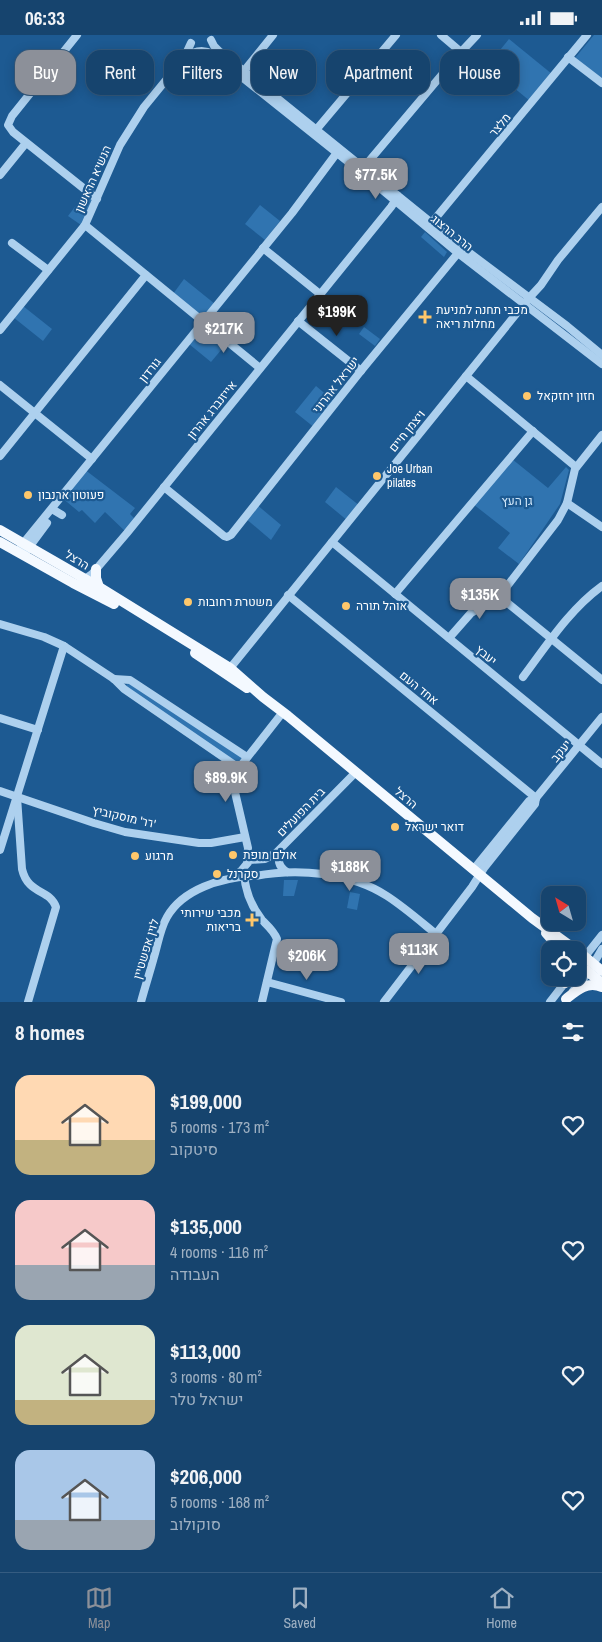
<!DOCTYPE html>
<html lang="en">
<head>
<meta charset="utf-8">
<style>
	body { margin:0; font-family:"Archivo Narrow",Heebo,sans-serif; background:#1f4b73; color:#f1f3f6; height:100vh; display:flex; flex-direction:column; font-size:19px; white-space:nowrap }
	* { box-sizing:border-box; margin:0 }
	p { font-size:16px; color:#9eb0c2 }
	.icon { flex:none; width:28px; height:28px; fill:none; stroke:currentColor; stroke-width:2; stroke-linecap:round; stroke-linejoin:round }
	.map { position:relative; height:967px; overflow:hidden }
	.sheet { display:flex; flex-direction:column; background:#16446e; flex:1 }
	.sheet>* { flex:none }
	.top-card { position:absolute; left:15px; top:15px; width:572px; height:45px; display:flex; gap:10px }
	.needle { width:32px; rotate:323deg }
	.buttons { position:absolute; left:541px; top:851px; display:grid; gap:10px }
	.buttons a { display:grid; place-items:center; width:45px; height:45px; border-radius:10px; background:#16446e; box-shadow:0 2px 12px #0003,0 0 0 1px #355c81; font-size:25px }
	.price { position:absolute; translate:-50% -42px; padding:0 11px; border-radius:10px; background:#8c9099; color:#fff; font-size:16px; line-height:32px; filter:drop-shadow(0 1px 2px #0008) }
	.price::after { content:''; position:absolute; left:50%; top:30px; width:15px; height:11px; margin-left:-8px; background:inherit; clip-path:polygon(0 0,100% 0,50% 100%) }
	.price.on { background:#222; color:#fff }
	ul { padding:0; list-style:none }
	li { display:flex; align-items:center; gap:15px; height:125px; padding:0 15px }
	li span { display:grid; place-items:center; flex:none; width:140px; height:100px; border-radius:15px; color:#555 }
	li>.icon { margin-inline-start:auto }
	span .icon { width:60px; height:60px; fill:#fffc; stroke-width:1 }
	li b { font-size:21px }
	h2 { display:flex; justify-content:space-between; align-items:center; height:60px; padding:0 15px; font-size:21px }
	.tag { padding:0 18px; border-radius:15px; background:#16446e; box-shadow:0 2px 12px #0003,0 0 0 1px #355c81; font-size:18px; line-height:45px }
	.tag.on { background:#8c9099; color:#fff }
	.status { display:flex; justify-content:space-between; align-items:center; height:35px; padding:0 25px; background:#16446e; direction:ltr }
	.status svg { height:14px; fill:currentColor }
	.tab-bar { display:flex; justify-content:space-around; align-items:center; height:70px; border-top:1px solid #355c81; background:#16446e; font-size:14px; color:#9eb0c2 }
	.tab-bar a { display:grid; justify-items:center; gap:2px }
	.tab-bar .on { color:#8c9099 }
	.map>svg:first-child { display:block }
	.green { fill:#3074b0 }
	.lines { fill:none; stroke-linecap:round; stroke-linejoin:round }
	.minor { stroke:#add0ee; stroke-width:8 }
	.major { stroke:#f4f9ff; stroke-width:10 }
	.poi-dot { fill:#fec76b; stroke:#1d5a92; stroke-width:2 }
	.labels { text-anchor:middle; stroke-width:4.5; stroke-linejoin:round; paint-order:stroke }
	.street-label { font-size:12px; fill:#fff; stroke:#1d5a92 }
	.poi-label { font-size:12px; fill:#fff; stroke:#1d5a92; text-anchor:start }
	.park-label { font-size:12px; fill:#d3e8fa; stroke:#1d5a92 }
</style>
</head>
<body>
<div class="status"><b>06:33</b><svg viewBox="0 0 49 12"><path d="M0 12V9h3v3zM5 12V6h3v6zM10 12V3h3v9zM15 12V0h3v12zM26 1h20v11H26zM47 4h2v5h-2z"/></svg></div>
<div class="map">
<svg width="602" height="967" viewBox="0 0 602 967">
	<rect width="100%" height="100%" fill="#1d5a92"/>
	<g class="green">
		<polygon points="594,0 602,0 602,44 575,23"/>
		<polygon points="509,4 552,39 530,66 487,31"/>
		<polygon points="87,156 93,160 85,185 81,190 68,181"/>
		<polygon points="260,170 280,186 265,205 245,189"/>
		<polygon points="425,197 447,217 444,222 421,202"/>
		<polygon points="184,244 215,269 203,284 173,259"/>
		<polygon points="23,271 52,294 43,306 13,282"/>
		<polygon points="205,289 227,308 211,327 189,309"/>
		<polygon points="364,292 380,304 375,311 359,299"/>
		<polygon points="316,351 335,367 315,393 295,377"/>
		<polygon points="512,424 548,453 566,432 569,435 560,469 519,529 498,513 510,498 473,469"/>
		<polygon points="84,434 135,473 130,479 137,486 127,498 105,477 95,488 82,475 79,477 61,462"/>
		<polygon points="336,452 360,471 348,486 325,467"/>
		<polygon points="256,469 281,490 271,505 245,483"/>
		<polygon points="129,646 245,723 239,731 124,654"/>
		<polygon points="284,845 298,845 294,861 283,861"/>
		<polygon points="350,857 360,859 357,875 347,873"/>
	</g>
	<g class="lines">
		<g class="minor">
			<polyline points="77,0 12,81 8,90 13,97 97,164"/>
			<polyline points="441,0 461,17"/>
			<polyline points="211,5 214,11 219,16 459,210 567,291 602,320"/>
			<polyline points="568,22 602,48"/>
			<path d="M184 23C193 16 202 13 213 19L356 133 458 218 602 329"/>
			<polyline points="244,36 273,0"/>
			<polyline points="316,98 316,95 396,0"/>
			<polyline points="360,133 364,132 461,17 477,0"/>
			<polyline points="0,140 26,108"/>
			<polyline points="85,190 260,333"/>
			<polyline points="429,191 587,0"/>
			<polyline points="12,208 48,235"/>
			<polyline points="263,213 320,259"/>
			<polyline points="298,286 361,336"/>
			<polyline points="0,295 85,190 120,110 144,72 184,23 191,8"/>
			<polyline points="466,341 576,432"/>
			<polyline points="0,350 92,424"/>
			<polyline points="0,421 146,240"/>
			<polyline points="164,452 224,501 227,502 231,500 360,337 458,218 459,215"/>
			<polyline points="567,468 602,492"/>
			<polyline points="52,474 62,480"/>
			<polyline points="332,507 602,729"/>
			<polyline points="21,511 292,178 336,119"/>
			<polyline points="27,515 47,488"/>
			<polyline points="82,546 92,539 127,498 391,172 395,166 397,160"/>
			<polyline points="395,559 533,396"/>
			<polyline points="288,560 536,763"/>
			<polyline points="499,561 602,645"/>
			<polyline points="0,589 44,602 64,611 114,644 124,654 239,733"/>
			<polyline points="449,603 471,578 498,563 558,485 567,468 575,434 602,400"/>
			<polyline points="227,637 529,263 541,250 558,225 602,172"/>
			<path d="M523 642C547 610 570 574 602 551"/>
			<polyline points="114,644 130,645 247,722"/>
			<polyline points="0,683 38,695"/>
			<polyline points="0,756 94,788 125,797 199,808 211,808 245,802"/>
			<path d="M17 762 22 834C28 860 50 854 56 872L28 967"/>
			<polyline points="0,815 64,611"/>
			<path d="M281 815C277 824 278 832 287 837"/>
			<polyline points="247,828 248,813 231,740 239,733 283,677"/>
			<polyline points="473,835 529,766 536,763"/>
			<path d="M244 838C245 856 251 871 262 885 268 891 274 896 277 904L262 967"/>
			<path d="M255 841C297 833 350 837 387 861 404 872 420 886 436 899"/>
			<polyline points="233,842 241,836 250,825 265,824 276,818 356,737"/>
			<polyline points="583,924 602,900"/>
			<polyline points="267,947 341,967"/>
			<polyline points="573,956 588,938 602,914"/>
			<path d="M141 967C145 952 150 937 154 922 158 909 160 894 167 882 183 854 221 843 251 841"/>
			<polyline points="384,967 472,852 484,833 535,769 536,763 602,682"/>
			<polyline points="550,967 567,945"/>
		</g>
		<g class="major">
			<polyline points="0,495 99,552 230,633 263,662 288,681 532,883 576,915"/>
			<polyline points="0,507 73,548 114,569"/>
			<polyline points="96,534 96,543 99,552"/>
			<polyline points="195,618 247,653"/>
			<polyline points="546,898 561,915"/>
			<polyline points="578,916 602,936"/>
			<polyline points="578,929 602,948"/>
			<polyline points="565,948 567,942"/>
			<path d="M566 964C577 955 587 946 602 952"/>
		</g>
	</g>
	<g class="poi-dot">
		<path d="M422.5 274.5h5v5h5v5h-5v5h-5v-5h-5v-5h5z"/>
		<circle cx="527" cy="361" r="5"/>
		<circle cx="377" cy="441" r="5"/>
		<circle cx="28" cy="460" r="5"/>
		<circle cx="188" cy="567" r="5"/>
		<circle cx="346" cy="571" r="5"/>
		<circle cx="395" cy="792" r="5"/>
		<circle cx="233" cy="820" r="5"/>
		<circle cx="135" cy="821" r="5"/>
		<circle cx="217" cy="839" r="5"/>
		<path d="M249.5 877.5h5v5h5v5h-5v5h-5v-5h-5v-5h5z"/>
	</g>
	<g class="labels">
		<g class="street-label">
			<text transform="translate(500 90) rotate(-50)" y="4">מלצר</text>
			<text transform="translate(93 144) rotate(-66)" y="4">הנשיא הראשון</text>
			<text transform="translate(452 198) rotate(39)" y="4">הרב הרצוג</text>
			<text transform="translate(150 335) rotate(-51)" y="4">גורדון</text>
			<text transform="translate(336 350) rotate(-52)" y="4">ישראל אהרוני</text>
			<text transform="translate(212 375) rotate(-51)" y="4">אייזנברג אהרון</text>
			<text transform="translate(407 396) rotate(-51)" y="4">ויצמן חיים</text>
			<text transform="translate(77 525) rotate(31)" y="4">הרצל</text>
			<text transform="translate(486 620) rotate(40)" y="4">יעבץ</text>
			<text transform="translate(419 653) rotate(39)" y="4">אחד העם</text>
			<text transform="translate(561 716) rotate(-50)" y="4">יעקב</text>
			<text transform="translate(406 763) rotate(40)" y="4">הרצל</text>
			<text transform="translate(301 777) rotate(-46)" y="4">בית הפועלים</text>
			<text transform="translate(124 782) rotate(13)" y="4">דר' מוסקוביץ'</text>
			<text transform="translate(146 914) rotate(-73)" y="4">לוין אפשטיין</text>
		</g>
		<g class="poi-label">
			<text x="436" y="279">מכבי תחנה למניעת<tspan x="436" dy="14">מחלות ריאה</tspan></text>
			<text x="537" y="365">חזון יחזקאל</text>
			<text x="387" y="438">Joe Urban<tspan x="387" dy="14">pilates</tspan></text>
			<text x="38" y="464">פעוטון ארנבון</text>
			<text x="198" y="571">משטרת רחובות</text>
			<text x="356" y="575">אוהל תורה</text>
			<text x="405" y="796">דואר ישראל</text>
			<text x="243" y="824">אולם מופת</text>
			<text x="145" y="825">מרגוע</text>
			<text x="227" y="843">סקרנל</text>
			<text x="241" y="882" text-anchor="end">מכבי שירותי<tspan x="241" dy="14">בריאות</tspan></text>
		</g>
		<g class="park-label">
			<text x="517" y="470">גן העץ</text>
		</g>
	</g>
</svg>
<div class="buttons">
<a><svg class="needle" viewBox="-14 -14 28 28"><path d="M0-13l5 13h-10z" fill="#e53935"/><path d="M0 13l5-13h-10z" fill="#9eb0c2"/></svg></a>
<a><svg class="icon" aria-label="locate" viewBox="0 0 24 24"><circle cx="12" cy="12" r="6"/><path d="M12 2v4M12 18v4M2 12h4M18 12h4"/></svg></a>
</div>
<b class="price" style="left:376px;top:165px">$77.5K</b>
<b class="price on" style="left:337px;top:302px">$199K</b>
<b class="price" style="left:224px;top:319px">$217K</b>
<b class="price" style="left:480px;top:585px">$135K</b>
<b class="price" style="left:226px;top:768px">$89.9K</b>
<b class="price" style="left:350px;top:857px">$188K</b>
<b class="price" style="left:419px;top:940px">$113K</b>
<b class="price" style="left:307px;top:946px">$206K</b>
<div class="top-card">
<a class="tag on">Buy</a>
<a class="tag">Rent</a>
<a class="tag">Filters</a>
<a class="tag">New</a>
<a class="tag">Apartment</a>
<a class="tag">House</a>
</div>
</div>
<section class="sheet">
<h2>8 homes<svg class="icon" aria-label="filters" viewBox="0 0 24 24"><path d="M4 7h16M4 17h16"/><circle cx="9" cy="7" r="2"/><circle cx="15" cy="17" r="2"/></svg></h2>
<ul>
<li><span style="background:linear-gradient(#ffd9b3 65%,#c2b280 0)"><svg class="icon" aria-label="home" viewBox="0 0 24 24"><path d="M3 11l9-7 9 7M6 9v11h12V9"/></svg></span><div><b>$199,000</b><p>5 rooms · 173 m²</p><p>סיטקוב</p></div><svg class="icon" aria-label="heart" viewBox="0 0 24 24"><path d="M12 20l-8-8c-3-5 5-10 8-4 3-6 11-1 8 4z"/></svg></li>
<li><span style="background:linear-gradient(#f6c9c9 65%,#9aa5b1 0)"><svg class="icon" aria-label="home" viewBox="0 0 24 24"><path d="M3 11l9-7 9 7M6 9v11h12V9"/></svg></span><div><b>$135,000</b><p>4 rooms · 116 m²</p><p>העבודה</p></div><svg class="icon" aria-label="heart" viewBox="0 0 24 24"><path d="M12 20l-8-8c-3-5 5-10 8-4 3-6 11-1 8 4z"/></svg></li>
<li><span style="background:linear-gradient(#dfe7d0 75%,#c2b280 0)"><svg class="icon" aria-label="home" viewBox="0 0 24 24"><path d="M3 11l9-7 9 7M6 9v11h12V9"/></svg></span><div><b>$113,000</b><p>3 rooms · 80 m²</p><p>ישראל טלר</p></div><svg class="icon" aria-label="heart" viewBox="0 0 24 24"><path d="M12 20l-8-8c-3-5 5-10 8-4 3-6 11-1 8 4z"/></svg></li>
<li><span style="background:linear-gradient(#a9c7e8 70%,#9aa5b1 0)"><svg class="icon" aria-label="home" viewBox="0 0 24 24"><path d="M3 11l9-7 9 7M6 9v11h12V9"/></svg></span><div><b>$206,000</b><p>5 rooms · 168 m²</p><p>סוקולוב</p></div><svg class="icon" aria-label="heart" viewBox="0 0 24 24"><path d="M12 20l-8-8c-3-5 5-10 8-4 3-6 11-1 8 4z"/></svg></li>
</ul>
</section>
<nav class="tab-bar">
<a class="on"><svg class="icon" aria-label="map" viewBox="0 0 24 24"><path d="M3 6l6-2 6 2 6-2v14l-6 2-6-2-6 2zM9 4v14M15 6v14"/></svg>Map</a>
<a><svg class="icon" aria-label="saved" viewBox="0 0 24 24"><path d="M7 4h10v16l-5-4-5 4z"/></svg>Saved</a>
<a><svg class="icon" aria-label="home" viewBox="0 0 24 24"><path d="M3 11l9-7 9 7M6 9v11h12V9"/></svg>Home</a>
</nav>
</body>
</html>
